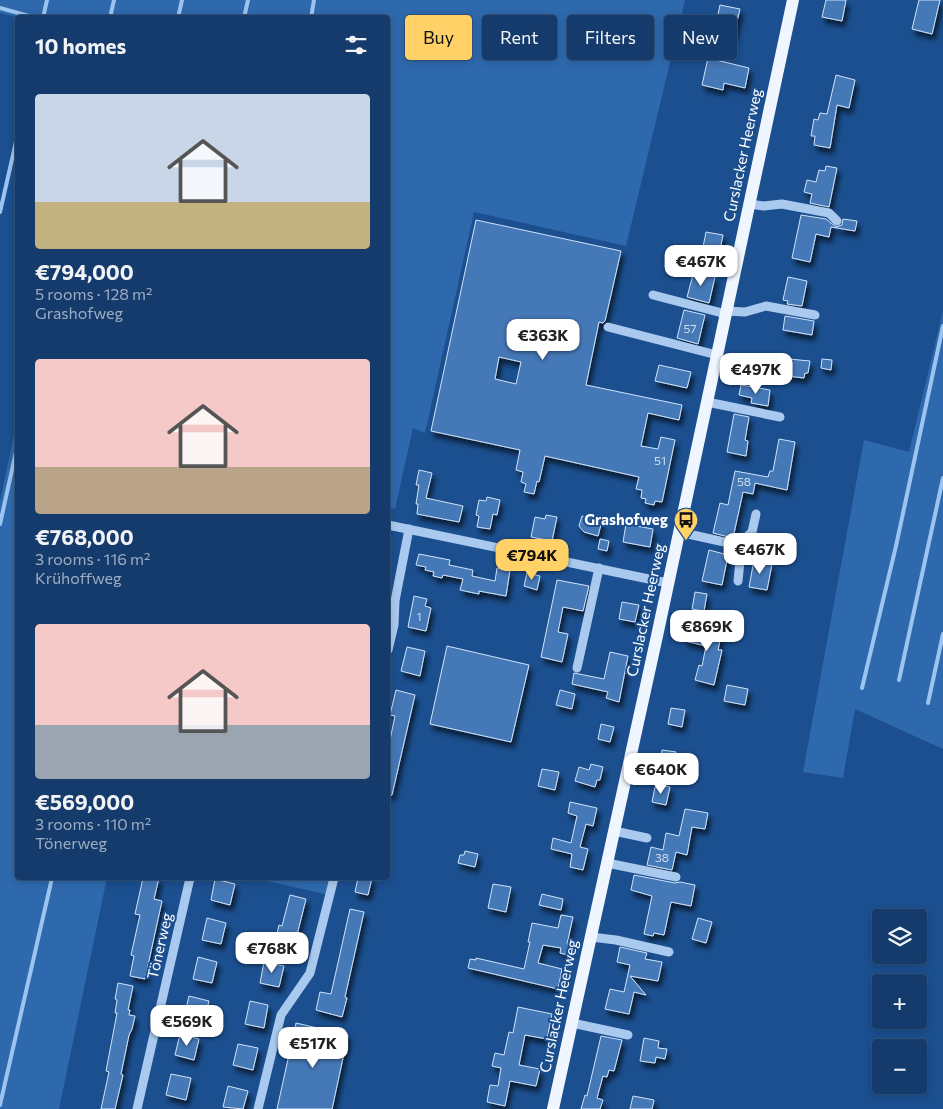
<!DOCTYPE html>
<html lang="en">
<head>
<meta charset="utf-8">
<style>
	body { margin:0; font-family:Commissioner,sans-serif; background:#214673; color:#f1f3f6; height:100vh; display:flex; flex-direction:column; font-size:19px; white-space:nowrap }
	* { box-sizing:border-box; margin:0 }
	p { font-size:16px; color:#9dadc1 }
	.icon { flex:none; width:28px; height:28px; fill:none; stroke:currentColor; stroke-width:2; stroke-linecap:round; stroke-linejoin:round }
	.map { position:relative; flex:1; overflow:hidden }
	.panel { position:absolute; left:15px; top:15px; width:375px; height:865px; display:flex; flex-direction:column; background:#143b6b; border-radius:5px; box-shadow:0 2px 8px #0003,0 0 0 1px #33557e }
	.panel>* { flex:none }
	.banner { position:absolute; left:405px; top:15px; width:462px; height:45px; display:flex; gap:10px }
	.buttons { position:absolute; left:872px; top:909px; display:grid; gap:10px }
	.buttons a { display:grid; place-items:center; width:55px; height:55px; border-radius:5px; background:#143b6b; box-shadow:0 2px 8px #0003,0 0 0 1px #33557e; font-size:25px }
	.price { position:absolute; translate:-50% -42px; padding:0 11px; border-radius:10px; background:#fff; color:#222; font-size:16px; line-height:32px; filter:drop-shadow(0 1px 2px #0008) }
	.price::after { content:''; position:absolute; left:50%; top:30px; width:15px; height:11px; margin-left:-8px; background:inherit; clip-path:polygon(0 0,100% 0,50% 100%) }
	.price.selected { background:#ffd166; color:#111 }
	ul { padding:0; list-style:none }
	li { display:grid; align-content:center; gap:10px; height:265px; padding:0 20px }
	li span { display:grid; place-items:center; height:155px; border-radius:5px; color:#555 }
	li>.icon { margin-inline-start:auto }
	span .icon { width:90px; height:90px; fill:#fffc; stroke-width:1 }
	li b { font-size:21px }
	h2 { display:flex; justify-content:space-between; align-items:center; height:60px; padding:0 20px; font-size:21px }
	.pill { padding:0 18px; border-radius:5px; background:#143b6b; box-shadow:0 2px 8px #0003,0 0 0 1px #33557e; font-size:18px; line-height:45px }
	.pill.selected { background:#ffd166; color:#111 }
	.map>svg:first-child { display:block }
	.green { fill:#2e69ad }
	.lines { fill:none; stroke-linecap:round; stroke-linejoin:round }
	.stream { stroke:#9cc4f0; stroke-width:4 }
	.building { fill:#4478b7; stroke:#cfe3fa; fill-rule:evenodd; filter:url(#shadow) }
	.minor { stroke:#a9c9ee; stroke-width:9 }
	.major { stroke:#f0f6ff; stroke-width:12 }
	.labels { text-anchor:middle; stroke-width:4; stroke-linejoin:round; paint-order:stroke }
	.number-label { font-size:12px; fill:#d0dded }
	.street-label { font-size:15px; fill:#fff; stroke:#1b4f8f }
	.poi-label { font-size:15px; font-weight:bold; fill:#fff; stroke:#1b4f8f; text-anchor:end }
</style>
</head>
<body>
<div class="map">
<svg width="943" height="1109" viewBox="0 0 943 1109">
	<defs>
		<filter id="shadow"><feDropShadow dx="3" dy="5.5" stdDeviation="2.5" flood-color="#0009"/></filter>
	</defs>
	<rect width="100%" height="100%" fill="#1b4f8f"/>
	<g class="green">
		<polygon points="0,0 685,0 626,246 474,212 425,433 413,428 395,509 388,508 388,18 18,17 0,13"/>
		<polygon points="943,311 943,749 855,709 843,778 803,772 864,440 909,452"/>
		<polygon points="17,421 18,878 107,878 59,1109 0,1109 0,501"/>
		<polygon points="254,878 334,878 329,895"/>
	</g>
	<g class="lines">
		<g class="stream">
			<polyline points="0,8 36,18"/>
			<polyline points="43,18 47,0"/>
			<polyline points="110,18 114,0"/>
			<polyline points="178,18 182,0"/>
			<polyline points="244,18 248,0"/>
			<polyline points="311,18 314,0"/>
			<polyline points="0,212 18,133"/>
			<polyline points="0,524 18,443"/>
			<polyline points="899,680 943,478"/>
			<polyline points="862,688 896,546 943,326"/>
			<polyline points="928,703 943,634"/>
			<polyline points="0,1105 52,878"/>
		</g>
	</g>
	<g class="building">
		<polygon points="826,0 846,0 842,21 822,17"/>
		<polygon points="919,0 940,0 932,34 912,29"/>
		<polygon points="720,5 740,9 733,38 714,33"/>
		<polygon points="708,58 749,68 745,88 724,83 723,90 702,85"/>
		<polygon points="836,75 855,80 849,108 837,105 830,148 814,145 815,136 811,136 814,119 818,120 820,113 827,114"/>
		<polygon points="826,166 837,168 829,207 810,203 812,194 804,192 807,180 816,182 819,170 825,171"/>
		<polygon points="801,215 826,219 836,227 842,225 843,219 857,221 855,231 831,227 829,237 816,234 810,262 792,258"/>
		<path d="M476 220 621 251 605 321 603 323 599 322 586 385 682 405 679 420 648 413 641 446 658 449 661 437 675 440 662 502 655 501 654 505 645 503 646 499 641 498 642 490 636 489 639 477 545 456 539 482 537 481 534 494 524 492 526 484 521 482 523 472 516 470 520 450 431 431ZM499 357 521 362 516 384 495 379Z"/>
		<polygon points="706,232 723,235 720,250 703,247"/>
		<polygon points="694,271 715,277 709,303 687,297"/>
		<polygon points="788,277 807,281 802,306 787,304 788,301 783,300"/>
		<polygon points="684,310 705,315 698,344 677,338"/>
		<polygon points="785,316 814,321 812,335 783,330"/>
		<polygon points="749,355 770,358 768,374 747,371"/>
		<polygon points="789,359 810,361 808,373 805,373 804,378 787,376"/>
		<polygon points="822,359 832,360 831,370 821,368"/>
		<polygon points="659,365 691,372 687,388 655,381"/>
		<polygon points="741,385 770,390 768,406 751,403 752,398 739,395"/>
		<polygon points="734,414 749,417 745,440 748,441 746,456 727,452"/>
		<polygon points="779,439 795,442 787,490 755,483 753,494 743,492 733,538 713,533 720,503 728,505 735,471 768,477 770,471 773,471"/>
		<polygon points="419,470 432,473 426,498 463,506 459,522 417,514 418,504 416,504 419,485 416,485"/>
		<polygon points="487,497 500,500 497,515 493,514 490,529 477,527 479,516 476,515 479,500 486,501"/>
		<polygon points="546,515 557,517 552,541 531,537 535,517 545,519"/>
		<polygon points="582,516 602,521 598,536 584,532 579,526"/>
		<polygon points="626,524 653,529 650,547 623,542"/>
		<polygon points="600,539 609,541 607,551 598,549"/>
		<polygon points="709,550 728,555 722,585 702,581"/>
		<polygon points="419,554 450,560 449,565 473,570 472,576 495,581 497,568 510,570 506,596 479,591 479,594 460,590 463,579 443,575 442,578 433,576 434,572 425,570 426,567 416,565"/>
		<polygon points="754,560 772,564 767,590 749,587"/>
		<polygon points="527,573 540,576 537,590 524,586"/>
		<polygon points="557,580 589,586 583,611 563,607 558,632 568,634 562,662 541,657"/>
		<polygon points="695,592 707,594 704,611 692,609"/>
		<polygon points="414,596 427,599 425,606 431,608 426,631 408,627"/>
		<polygon points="622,602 639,605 635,622 619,619"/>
		<polygon points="695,625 722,631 718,650 722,650 714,685 695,680 699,665 702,666 706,646 685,641 687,629 694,630"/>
		<polygon points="447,646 529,665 511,742 430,724"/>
		<polygon points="407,647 425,651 420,676 401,671"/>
		<polygon points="610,652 628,656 619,702 606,698 608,692 572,684 574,673 604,679"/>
		<polygon points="727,685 748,689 745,705 724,701"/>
		<polygon points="396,690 415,695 392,795 388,795 388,745 389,745 395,716 390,715"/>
		<polygon points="560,690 575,694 572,709 556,705"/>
		<polygon points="671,708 685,710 682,727 668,724"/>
		<polygon points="601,724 614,727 610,742 598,739"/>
		<polygon points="662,750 676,752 672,769 659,766"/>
		<polygon points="591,764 603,767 600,780 597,780 595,787 575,781 579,767 589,770"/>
		<polygon points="542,769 559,772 555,790 538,786"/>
		<polygon points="659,785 670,787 666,805 652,802 655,787 659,788"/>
		<polygon points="570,802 597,808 593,826 586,824 580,847 588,849 583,870 570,867 572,854 551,849 553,838 571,843 577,816 568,813"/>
		<polygon points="685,809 708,813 705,829 692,827 687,855 676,852 672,870 647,865 651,847 663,850 666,833 679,836"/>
		<polygon points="465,851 478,854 475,867 458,863 460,855 464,855"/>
		<polygon points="634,875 675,883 680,882 695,885 691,906 671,902 664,935 654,933 653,936 644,934 652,896 631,890"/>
		<polygon points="143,878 159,878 154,899 162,901 145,979 130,976 134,956 131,955 140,915 135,914"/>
		<polygon points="358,878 372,878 368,895 355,892"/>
		<polygon points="215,879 235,884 230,905 211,900"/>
		<polygon points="493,884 511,887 506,912 488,908"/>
		<polygon points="542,894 563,899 561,910 539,905"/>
		<polygon points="290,895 306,899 293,951 274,946 279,925 282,926"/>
		<polygon points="350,909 364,912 345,997 347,998 342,1017 316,1010 320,992 331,994"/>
		<polygon points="561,915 573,917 567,944 571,945 568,955 560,953 561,948 543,945 538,963 562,969 558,989 468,968 470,959 476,960 476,958 524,969 530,942 528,942 532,923 558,928"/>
		<polygon points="207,918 226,923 221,944 202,940"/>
		<polygon points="698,918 712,922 706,943 692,939"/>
		<polygon points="620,947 647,953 645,959 662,962 658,981 630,976 646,995 634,992 629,1014 605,1009 610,989 624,992 630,965 617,962"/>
		<polygon points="198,957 217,962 212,983 193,979"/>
		<polygon points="264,962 284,966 279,987 260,983"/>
		<polygon points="118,983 133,986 128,1010 130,1010 129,1015 135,1016 132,1029 129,1035 121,1074 123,1075 115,1109 101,1109 109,1072 106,1071 117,1013 115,1013 117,1000 115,999"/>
		<polygon points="189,996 209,1001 204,1022 184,1017"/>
		<polygon points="250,1001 268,1005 264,1028 245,1024"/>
		<polygon points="518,1007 552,1014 547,1039 525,1035 519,1065 540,1069 536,1086 510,1081 505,1106 487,1102 490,1085 498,1086 501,1068 492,1066 495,1053 504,1055 509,1032 513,1033"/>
		<polygon points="296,1023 348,1035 332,1109 277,1109"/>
		<polygon points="180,1034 199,1039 194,1060 175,1055"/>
		<polygon points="601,1036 622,1040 614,1071 609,1070 607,1077 603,1076 597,1098 603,1100 600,1109 581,1109 585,1095 587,1096"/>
		<polygon points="644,1038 659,1041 658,1048 667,1049 665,1059 656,1057 655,1063 640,1061"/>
		<polygon points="238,1044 258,1048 253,1070 233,1065"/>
		<polygon points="171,1074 191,1078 186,1100 166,1095"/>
		<polygon points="228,1086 248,1091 243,1109 223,1107"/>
		<polygon points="633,1096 654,1100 652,1109 630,1109"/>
	</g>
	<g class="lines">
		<g class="minor">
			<polyline points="749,204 764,206 782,204 829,213 837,221"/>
			<polyline points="653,295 726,314"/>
			<polyline points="726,311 745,312 766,306 815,315"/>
			<polyline points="608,327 717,355"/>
			<polyline points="707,402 780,417"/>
			<polyline points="388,525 668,583"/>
			<polyline points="679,532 738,545 752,532 756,514"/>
			<polyline points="738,581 740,561 738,545"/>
			<polyline points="388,650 394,625 395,601 409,529"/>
			<polyline points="577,668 599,568"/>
			<polyline points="614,831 647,838"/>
			<polyline points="607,863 676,877"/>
			<polyline points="591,937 616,940 669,952"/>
			<polyline points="572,1023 628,1035"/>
			<polyline points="137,1109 190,878"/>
			<polyline points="258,1109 281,1015 310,973 334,878"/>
		</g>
		<polyline class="major" points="553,1109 657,636 793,0"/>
	</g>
	<defs>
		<symbol id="bus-pin" viewBox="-11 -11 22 30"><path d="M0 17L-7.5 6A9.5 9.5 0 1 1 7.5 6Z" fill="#ffd166" stroke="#1b4f8f"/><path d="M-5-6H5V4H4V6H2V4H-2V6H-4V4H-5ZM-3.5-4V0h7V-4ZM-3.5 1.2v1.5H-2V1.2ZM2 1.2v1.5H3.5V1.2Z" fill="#111"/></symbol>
	</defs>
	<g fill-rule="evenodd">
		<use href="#bus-pin" x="672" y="506" width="28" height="38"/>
	</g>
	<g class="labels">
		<g class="number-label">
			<text x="690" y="333">57</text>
			<text x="660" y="465">51</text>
			<text x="744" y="486">58</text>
			<text x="419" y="621">1</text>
			<text x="662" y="862">38</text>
		</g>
		<g class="street-label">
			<text transform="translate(743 155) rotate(-78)" y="5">Curslacker Heerweg</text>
			<text transform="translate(646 610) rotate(-78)" y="5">Curslacker Heerweg</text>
			<text transform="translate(160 946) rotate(-77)" y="5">Tönerweg</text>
			<text transform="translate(559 1006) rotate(-78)" y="5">Curslacker Heerweg</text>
		</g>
		<g class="poi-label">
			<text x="668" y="525">Grashofweg</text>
		</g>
	</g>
</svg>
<div class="buttons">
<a><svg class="icon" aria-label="layers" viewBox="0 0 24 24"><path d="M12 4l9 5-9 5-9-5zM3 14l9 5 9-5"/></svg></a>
<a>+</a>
<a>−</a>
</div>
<b class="price" style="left:701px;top:287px">€467K</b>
<b class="price" style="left:543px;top:361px">€363K</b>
<b class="price" style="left:756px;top:395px">€497K</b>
<b class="price" style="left:760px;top:575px">€467K</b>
<b class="price selected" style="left:532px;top:581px">€794K</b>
<b class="price" style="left:707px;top:652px">€869K</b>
<b class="price" style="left:661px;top:795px">€640K</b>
<b class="price" style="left:272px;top:974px">€768K</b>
<b class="price" style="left:187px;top:1047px">€569K</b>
<b class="price" style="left:313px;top:1069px">€517K</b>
<div class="banner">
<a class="pill selected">Buy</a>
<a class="pill">Rent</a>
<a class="pill">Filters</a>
<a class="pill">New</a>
</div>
<section class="panel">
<h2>10 homes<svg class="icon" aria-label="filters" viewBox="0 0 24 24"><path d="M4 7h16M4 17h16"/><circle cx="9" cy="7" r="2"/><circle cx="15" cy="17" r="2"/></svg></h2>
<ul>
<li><span style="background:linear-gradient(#c9d6e8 70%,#c2b280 0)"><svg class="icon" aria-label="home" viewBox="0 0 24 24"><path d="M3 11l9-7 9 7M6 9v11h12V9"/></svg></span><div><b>€794,000</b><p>5 rooms · 128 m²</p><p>Grashofweg</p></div></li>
<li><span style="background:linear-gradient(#f6c9c9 70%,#b9a48a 0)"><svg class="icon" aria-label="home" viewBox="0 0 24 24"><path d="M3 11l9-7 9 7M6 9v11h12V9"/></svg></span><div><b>€768,000</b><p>3 rooms · 116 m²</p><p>Krühoffweg</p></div></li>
<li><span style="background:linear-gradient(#f6c9c9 65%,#9aa5b1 0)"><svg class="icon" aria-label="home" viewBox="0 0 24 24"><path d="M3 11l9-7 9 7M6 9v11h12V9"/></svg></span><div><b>€569,000</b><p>3 rooms · 110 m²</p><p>Tönerweg</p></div></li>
</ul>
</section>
</div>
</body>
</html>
